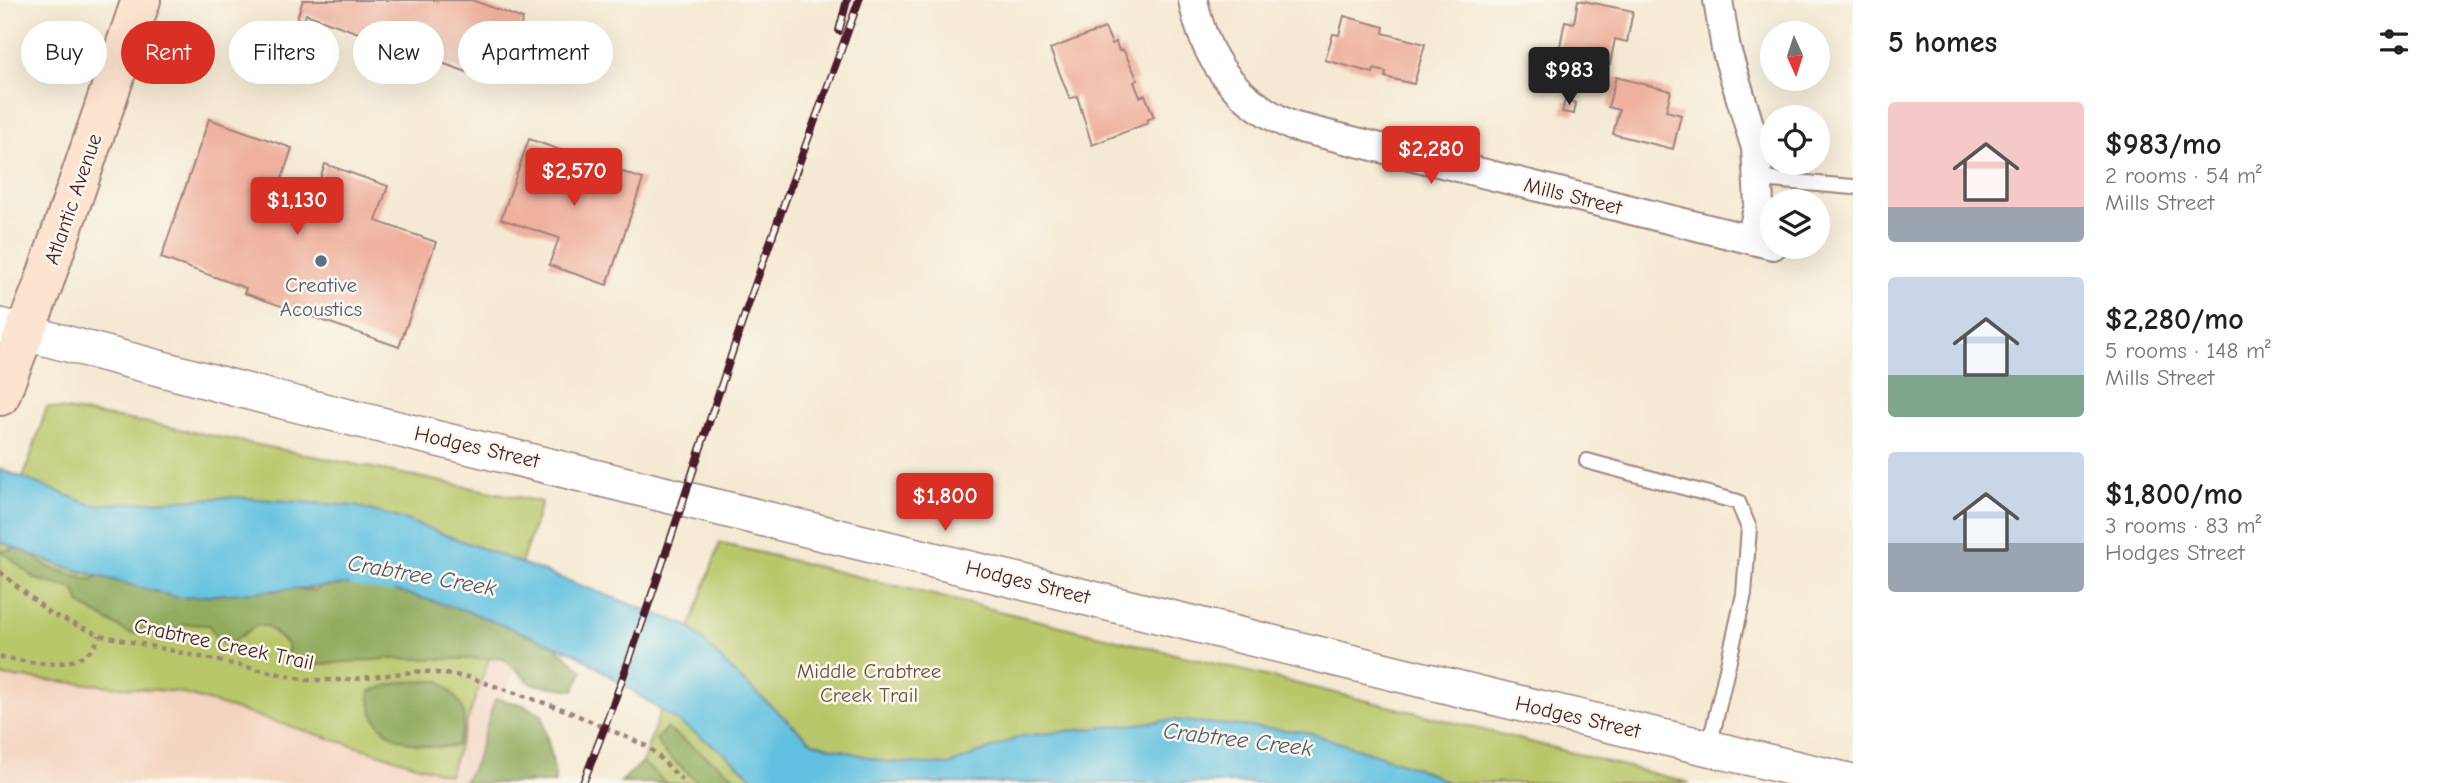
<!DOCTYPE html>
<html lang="en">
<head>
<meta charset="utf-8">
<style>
	body { margin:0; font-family:"Comic Neue",sans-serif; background:#f2f2f2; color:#202124; height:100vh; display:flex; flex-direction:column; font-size:26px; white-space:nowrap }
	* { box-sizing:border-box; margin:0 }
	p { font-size:23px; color:#757577 }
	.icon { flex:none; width:38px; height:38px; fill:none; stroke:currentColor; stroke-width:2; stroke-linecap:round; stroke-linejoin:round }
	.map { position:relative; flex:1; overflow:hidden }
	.side { display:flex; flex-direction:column; background:#fff; width:595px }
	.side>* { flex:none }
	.hud { position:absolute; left:21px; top:21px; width:665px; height:63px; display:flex; gap:14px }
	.needle { width:46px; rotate:177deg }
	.controls { position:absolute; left:1760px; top:21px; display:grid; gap:14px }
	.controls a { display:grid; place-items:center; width:70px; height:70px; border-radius:50%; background:#fff; box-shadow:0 7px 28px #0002; font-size:35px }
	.price { position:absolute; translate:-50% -60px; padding:0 16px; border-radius:7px; background:#d93025; color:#fff; font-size:23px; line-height:46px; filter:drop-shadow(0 2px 4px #0008) }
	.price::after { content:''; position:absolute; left:50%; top:42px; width:21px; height:16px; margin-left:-10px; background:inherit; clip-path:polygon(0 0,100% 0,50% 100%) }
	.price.selected { background:#222; color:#fff }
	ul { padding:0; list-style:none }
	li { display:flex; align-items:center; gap:21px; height:175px; padding:0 35px }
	li span { display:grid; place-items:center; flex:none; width:196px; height:140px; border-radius:7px; color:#555 }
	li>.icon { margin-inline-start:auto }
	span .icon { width:84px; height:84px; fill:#fffc; stroke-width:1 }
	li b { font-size:30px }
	h2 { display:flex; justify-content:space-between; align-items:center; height:84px; padding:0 35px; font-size:30px }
	.pill { padding:0 24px; border-radius:32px; background:#fff; box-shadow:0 7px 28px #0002; font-size:24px; line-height:63px }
	.pill.selected { background:#d93025; color:#fff }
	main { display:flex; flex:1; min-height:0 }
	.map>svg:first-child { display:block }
	.built { fill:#f3d4bf }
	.green { fill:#b8c76a; stroke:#81734a; stroke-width:2 }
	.forest { fill:#92ac5e; stroke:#6e6644; stroke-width:2 }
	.water { fill:#62c1e0; stroke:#567086; stroke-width:2 }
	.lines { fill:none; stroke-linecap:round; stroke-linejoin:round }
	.stream { stroke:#62c1e0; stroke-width:9 }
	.building { fill:#efb09e }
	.service-casing { stroke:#9f847e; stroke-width:18 }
	.minor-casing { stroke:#9f847e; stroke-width:32 }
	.tertiary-casing { stroke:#9f847e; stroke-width:38 }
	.secondary-casing { stroke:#9f847e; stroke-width:42 }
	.path { stroke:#9f847e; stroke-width:4.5; stroke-dasharray:5 5; stroke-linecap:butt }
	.service { stroke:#fff; stroke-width:14 }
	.minor { stroke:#fff; stroke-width:28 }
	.tertiary { stroke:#fff; stroke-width:35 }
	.secondary { stroke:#fde4d0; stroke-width:38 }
	.rail-casing { stroke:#4a1f2b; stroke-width:8 }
	.rail { stroke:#fbf7ec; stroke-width:5; stroke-dasharray:16; stroke-linecap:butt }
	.service-dot { fill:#5c6f8a; stroke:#fbf7ec; stroke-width:2.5 }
	.labels { text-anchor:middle; stroke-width:5; stroke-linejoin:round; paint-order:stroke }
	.street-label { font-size:21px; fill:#4a1f2b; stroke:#fbf7ec }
	.service-label { font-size:21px; fill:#4e5e75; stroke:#fbf7ec }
	.park-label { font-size:21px; fill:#6b513e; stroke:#fbf7ec }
	.water-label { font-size:23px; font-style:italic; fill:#52586a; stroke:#fbf7ec }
</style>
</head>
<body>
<main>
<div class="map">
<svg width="1853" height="783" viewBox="0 0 1853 783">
	<rect width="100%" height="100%" fill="#fbf7ec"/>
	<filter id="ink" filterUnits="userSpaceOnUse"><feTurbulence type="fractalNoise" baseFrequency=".0143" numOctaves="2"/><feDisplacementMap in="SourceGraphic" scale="14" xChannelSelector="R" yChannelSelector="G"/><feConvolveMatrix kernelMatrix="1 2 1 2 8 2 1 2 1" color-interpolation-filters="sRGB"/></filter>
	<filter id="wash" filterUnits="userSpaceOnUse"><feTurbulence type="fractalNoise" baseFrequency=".00686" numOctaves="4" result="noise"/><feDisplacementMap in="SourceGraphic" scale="28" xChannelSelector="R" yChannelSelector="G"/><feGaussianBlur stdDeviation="1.57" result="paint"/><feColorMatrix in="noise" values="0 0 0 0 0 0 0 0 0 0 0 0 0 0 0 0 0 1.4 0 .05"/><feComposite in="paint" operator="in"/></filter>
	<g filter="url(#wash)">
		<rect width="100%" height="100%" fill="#f4e9d2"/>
		<polygon class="built" points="0,516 529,622 475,783 0,783"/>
		<g class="green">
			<polygon points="47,407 149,423 542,502 449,775 178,692 0,676 0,548"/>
			<polygon points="720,543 1413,712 1690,783 635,783"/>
		</g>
		<g class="forest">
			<polygon points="21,548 50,568 92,580 108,566 315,591 343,571 540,633 583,671 574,690 532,684 504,659 384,659 299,666 288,658 288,645 267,626 255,626 230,644 218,641 209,625 186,624 166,636 129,633 81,605 74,589 36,579 1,551"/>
			<path d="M440 681C464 704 471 714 456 746 416 750 367 738 370 691L402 682Z"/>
			<path d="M495 699 521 704 542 714C545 738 555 758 555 783H463L475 763Z"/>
			<polygon points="666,728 744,783 699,783 664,752 656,740"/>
			<polygon points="642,762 666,783 620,783"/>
		</g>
		<polygon class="water" points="0,469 92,505 233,497 355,506 403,519 689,626 736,675 812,742 886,762 949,765 1022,736 1172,720 1307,732 1415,767 1450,783 759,783 723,752 577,654 467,611 369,583 179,598 58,565 0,542"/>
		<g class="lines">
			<polyline class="stream" points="353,582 391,588"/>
		</g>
		<g id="blocks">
			<g class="building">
				<polygon points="303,0 472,0 523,19 500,84 306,14 304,21 297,18"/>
				<polygon points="1578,0 1633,11 1627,42 1615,39 1610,64 1559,51 1565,21 1574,23"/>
				<polygon points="1344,16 1384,27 1383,33 1425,44 1414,84 1385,77 1386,72 1374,69 1373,73 1325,60 1333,34 1339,35"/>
				<polygon points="1105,28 1112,44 1116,42 1119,51 1123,49 1138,80 1134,82 1140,97 1145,95 1154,117 1147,120 1148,123 1092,145 1077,96 1070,99 1050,49"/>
				<polygon points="1616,77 1671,91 1666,111 1681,115 1673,149 1613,134 1619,110 1608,107"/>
				<polygon points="1565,100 1576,103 1574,114 1562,112"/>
				<polygon points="209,119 292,148 279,188 313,200 325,164 388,186 376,221 436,242 399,347 244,293 246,288 161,258"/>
				<polygon points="529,139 643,179 607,285 549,265 559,238 501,219"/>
			</g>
		</g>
	</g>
	<g filter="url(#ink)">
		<use href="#blocks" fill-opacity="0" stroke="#9f847e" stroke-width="2"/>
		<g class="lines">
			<defs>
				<g id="service">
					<polyline points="1760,179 1853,187"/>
					<polyline points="1587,461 1738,502 1749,528 1744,594 1709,748"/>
				</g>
				<g id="minor">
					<path d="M1193 0C1205 61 1235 100 1292 126L1773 245"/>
					<polyline points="1718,0 1726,49 1756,148 1759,204 1751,239"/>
				</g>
				<polyline id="tertiary" points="0,326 287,402 1501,699 1853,782"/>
				<polyline id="secondary" points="0,396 42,288 141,0"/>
			</defs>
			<use href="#service" class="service-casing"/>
			<use href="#minor" class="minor-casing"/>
			<use href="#tertiary" class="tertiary-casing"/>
			<use href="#secondary" class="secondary-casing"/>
			<g class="path">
				<polyline points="0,572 51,614 100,635 306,680 344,680 422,671 468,677 565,710 649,747 685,783"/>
				<path d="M0 657C35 663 85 675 100 635"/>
			</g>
			<use href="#service" class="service"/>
			<use href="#minor" class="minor"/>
			<use href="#tertiary" class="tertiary"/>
			<use href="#secondary" class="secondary"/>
			<defs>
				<g id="rail">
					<polyline points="839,31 847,0"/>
					<path d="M583 783C641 637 687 487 737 338 774 225 819 113 859 0"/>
				</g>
			</defs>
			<use href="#rail" class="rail-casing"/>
			<use href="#rail" class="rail"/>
		</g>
	</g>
	<circle class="service-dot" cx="321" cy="261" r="7"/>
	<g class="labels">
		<g class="street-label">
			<text transform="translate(1573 196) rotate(14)" y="7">Mills Street</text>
			<text transform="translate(73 199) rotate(-71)" y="7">Atlantic Avenue</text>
			<text transform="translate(477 447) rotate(13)" y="7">Hodges Street</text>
			<text transform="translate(1028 582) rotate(14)" y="7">Hodges Street</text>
			<text transform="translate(224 644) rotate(12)" y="7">Crabtree Creek Trail</text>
			<text transform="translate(1578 717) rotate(13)" y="7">Hodges Street</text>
		</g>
		<g class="service-label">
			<text x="321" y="292">Creative<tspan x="321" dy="24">Acoustics</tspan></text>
		</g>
		<g class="park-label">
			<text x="869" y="678">Middle Crabtree<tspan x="869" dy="24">Creek Trail</tspan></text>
		</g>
		<g class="water-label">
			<text transform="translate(422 575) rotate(10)" y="8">Crabtree Creek</text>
			<text transform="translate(1238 739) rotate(7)" y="8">Crabtree Creek</text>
		</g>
	</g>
</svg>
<div class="controls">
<a><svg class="needle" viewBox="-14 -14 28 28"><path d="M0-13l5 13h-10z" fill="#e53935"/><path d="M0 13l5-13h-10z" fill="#757577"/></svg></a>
<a><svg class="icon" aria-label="locate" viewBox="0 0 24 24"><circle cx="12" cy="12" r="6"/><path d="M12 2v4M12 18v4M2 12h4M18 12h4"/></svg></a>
<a><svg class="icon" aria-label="layers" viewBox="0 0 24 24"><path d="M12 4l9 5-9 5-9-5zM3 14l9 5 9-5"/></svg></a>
</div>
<b class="price selected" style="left:1569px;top:107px">$983</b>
<b class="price" style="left:1431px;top:186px">$2,280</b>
<b class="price" style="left:574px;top:208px">$2,570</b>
<b class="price" style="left:297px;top:237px">$1,130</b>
<b class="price" style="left:945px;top:533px">$1,800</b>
<div class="hud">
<a class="pill">Buy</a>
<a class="pill selected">Rent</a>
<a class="pill">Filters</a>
<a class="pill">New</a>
<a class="pill">Apartment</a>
</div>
</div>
<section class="side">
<h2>5 homes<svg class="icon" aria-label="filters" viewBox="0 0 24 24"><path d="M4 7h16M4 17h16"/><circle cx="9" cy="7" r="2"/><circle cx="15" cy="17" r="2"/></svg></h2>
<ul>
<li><span style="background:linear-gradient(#f6c9c9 75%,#9aa5b1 0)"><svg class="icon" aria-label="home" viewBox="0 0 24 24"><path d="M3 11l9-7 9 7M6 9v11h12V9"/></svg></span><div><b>$983/mo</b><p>2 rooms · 54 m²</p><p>Mills Street</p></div></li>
<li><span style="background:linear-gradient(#c9d6e8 70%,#7fa58c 0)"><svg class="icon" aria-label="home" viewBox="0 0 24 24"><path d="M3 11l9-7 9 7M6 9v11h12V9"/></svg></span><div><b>$2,280/mo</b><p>5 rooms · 148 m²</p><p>Mills Street</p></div></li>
<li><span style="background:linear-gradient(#c9d6e8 65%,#9aa5b1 0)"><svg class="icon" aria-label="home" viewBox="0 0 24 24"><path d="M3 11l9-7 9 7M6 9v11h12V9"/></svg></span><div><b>$1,800/mo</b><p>3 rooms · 83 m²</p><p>Hodges Street</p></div></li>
</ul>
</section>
</main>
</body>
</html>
